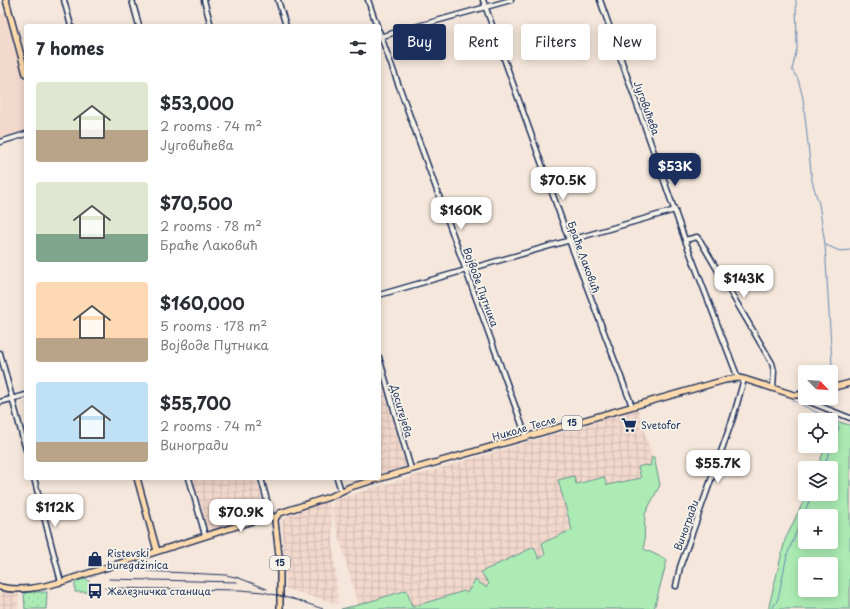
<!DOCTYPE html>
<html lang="en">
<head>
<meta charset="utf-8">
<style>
	body { margin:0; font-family:"Playpen Sans",sans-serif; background:#f2f2f3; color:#2b2b33; height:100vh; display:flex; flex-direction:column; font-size:15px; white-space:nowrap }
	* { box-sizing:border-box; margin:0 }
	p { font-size:13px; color:#7c7c81 }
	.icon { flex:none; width:22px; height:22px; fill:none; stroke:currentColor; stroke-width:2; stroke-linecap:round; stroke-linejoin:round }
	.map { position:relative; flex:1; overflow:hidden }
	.panel { position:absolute; left:24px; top:24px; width:357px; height:456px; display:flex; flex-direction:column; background:#fff; border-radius:4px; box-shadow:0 2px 10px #0003 }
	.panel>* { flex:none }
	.banner { position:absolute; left:393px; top:24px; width:380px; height:36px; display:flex; gap:8px }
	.needle { width:26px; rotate:115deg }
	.buttons { position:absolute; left:798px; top:365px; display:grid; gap:8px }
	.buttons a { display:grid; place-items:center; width:40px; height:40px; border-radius:4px; background:#fff; box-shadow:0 2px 10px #0003; font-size:20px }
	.price { position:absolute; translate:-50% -34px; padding:0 9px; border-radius:8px; background:#fff; color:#222; font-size:13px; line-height:26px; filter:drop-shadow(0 1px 2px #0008) }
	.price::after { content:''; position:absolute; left:50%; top:24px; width:12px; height:9px; margin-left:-6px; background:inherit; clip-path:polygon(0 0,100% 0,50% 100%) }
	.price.on { background:#1b2f5e; color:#fff }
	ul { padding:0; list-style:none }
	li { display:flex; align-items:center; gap:12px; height:100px; padding:0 12px }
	li span { display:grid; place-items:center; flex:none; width:112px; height:80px; border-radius:4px; color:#555 }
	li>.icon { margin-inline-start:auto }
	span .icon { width:48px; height:48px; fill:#fffc; stroke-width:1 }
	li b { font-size:17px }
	h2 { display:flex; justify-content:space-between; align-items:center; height:48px; padding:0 12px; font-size:17px }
	.tag { padding:0 14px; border-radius:4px; background:#fff; box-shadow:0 2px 10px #0003; font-size:14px; line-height:36px }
	.tag.on { background:#1b2f5e; color:#fff }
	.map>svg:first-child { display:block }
	.built { fill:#f3d8cc }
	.industrial { fill:url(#industrial-grid) }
	.green { fill:#acecb4; stroke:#648e89; fill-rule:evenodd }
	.park { fill:url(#park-dots); stroke:#648e89 }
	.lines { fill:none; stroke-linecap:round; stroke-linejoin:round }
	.stream { stroke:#6588b6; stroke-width:1 }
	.minor-casing { stroke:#1b2f5e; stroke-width:7 }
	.major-casing { stroke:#1b2f5e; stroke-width:8 }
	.minor { stroke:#f7f3e8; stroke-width:4 }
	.major { stroke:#fedbac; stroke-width:5 }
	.rail { stroke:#1b2f5e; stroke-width:1 }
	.labels { text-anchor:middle; stroke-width:3.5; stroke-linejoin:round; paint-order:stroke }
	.shield { fill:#f7f3e8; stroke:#5d6a87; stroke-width:1 }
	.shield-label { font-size:9px; font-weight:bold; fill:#1b2f5e }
	.street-label { font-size:10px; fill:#1b2f5e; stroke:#f7f3e8 }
	.poi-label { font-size:10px; fill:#1b2f5e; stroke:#f7f3e8; text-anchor:start }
</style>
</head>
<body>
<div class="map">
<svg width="850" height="609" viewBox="0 0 850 609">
	<defs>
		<pattern id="industrial-grid" width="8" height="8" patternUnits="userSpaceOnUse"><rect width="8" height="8" fill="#f3d8cc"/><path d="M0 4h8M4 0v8" fill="none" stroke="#d0bab2"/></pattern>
		<pattern id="park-dots" width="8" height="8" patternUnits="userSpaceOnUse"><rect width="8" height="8" fill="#acecb4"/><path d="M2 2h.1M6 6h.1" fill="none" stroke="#93cb9d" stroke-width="1.8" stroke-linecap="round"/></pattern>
	</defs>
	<rect width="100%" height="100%" fill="#f5e7db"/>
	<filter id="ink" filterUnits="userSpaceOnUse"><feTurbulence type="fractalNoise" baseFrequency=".025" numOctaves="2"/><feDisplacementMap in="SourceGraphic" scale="8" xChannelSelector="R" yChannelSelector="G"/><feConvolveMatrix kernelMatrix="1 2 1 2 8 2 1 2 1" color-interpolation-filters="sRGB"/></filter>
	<g filter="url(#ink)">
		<polygon class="built" points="6,13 26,87 26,133 0,140 0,14"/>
		<g class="industrial">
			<polygon points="379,374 407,466 379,475"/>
			<polygon points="638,409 652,457 650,466 638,467 642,478 607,485 604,477 576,484 558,480 572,530 542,543 545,555 538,559 535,547 481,572 489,584 486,587 467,593 464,591 412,607 407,590 358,605 332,511 334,500"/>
			<polygon points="193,478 256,478 266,514 208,532"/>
			<polygon points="329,499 331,514 338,604 286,589 282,519"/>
			<polygon points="0,590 19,591 18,609 0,609"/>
		</g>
		<g class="green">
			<path d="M835 421 850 425V609H769V606L785 540 807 494H831V468H817L826 446H831V432ZM805 516H831V542H805ZM805 564H831V590H805Z"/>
			<polygon points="652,457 654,457 660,485 645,514 644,549 667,560 654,609 341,609 358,605 407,590 412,607 464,591 467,593 475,580 486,587 489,584 481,572 534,547 539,559 545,555 542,543 572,530 558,480 574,476 576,484 604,477 607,485 641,478 638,467 645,465 650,466"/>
			<polygon points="86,579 89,581 88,592 75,592 75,581"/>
		</g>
		<polygon class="park" points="24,592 47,592 46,609 25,609"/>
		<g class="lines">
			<g class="stream">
				<polyline points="796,0 797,48 792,70 798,79 803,98 812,181 819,204 825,244 833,381 831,381"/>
				<polyline points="826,245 840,251 850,250"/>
				<polyline points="797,391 805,389"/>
				<polyline points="792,400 836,422 839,428 823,468"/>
				<polyline points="772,609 778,599 787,555 812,494"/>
			</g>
			<defs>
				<g id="minor">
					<polyline points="64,0 71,26"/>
					<polyline points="132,0 139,26"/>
					<polyline points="204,0 211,26"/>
					<polyline points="278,0 286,26"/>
					<polyline points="368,0 377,26"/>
					<polyline points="483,0 569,240 632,406"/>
					<polyline points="600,0 685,240 738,378"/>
					<polyline points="379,31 526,436"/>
					<polyline points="379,37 511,0"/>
					<polyline points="0,142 26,134"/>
					<polyline points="685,240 697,237 701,242 772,363 774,371 773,388"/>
					<polyline points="379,295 675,210"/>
					<polyline points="0,353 26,450"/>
					<polyline points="379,357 411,469"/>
					<polyline points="801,396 807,401 850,418"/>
					<polyline points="0,402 26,395"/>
					<polyline points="34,478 61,582"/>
					<polyline points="189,478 205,535"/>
					<polyline points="261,478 271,516"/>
					<polyline points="337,478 341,491"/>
					<polyline points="676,586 680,567 733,418 744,379"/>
				</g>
				<g id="major">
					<polyline points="6,0 26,74"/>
					<polyline points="831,388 850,383"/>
					<polyline points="137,478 157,551"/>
					<polyline points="276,517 275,521 280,564 280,609"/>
					<path d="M0 587C20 592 42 587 61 582L265 517H276L280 513 332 496 350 487 725 380 738 378 744 379 794 395H805"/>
				</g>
			</defs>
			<use href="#minor" class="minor-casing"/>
			<use href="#major" class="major-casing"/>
			<use href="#minor" class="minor"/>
			<use href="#major" class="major"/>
			<g class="rail">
				<polyline points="146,571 226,575 239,578 267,589"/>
				<polyline points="109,579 237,582"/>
				<polyline points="105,588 240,590 263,592 296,600"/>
				<polyline points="291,598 323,609"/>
			</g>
		</g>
	</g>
	<defs>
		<symbol id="supermarket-bare" viewBox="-9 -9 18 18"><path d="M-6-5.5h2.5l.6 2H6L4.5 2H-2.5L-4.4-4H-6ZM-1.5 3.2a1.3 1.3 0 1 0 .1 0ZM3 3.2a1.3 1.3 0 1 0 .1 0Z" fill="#1b2f5e" stroke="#f7f3e8" stroke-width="2.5" paint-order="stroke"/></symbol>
		<symbol id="shop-bare" viewBox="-9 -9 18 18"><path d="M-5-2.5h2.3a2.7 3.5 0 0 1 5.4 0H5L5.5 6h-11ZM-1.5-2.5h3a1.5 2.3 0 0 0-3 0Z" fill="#1b2f5e" stroke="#f7f3e8" stroke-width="2.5" paint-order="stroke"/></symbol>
		<symbol id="bus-bare" viewBox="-9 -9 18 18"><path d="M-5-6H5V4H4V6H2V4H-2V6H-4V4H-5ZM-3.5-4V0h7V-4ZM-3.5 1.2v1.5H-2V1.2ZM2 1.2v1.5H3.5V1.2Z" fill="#1b2f5e" stroke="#f7f3e8" stroke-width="2.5" paint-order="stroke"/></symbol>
	</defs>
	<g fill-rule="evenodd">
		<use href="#supermarket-bare" x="618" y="414" width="22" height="22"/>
		<use href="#shop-bare" x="84" y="548" width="22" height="22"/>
		<use href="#bus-bare" x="84" y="580" width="22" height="22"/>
	</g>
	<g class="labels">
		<g class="shield">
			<rect x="562" y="416" width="20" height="14" rx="3"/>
			<rect x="270" y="556" width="20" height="14" rx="3"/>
		</g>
		<g class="shield-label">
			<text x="572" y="426">15</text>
			<text x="280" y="566">15</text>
		</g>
		<g class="street-label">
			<text transform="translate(647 108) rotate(70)" y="4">Југовићева</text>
			<text transform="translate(584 257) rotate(70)" y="4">Браће Лаковић</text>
			<text transform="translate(481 287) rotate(70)" y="4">Војводе Путника</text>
			<text transform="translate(402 411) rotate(74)" y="4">Доситејева</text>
			<text transform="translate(524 428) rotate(-16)" y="4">Николе Тесле</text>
			<text transform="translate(686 525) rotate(-70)" y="4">Виногради</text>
		</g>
		<g class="poi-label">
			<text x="641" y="429">Svetofor</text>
			<text x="107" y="557">Ristevski<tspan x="107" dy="12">buregdžinica</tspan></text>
			<text x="107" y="595">Железничка станица</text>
		</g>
	</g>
</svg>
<div class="buttons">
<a><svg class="needle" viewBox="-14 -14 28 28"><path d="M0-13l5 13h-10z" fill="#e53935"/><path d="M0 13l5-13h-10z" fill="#7c7c81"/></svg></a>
<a><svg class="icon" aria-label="locate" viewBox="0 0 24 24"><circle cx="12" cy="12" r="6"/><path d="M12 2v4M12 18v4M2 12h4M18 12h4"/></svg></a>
<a><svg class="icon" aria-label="layers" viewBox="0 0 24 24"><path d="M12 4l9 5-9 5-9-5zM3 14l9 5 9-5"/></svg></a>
<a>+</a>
<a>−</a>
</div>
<b class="price on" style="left:675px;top:187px">$53K</b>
<b class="price" style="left:563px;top:201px">$70.5K</b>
<b class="price" style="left:461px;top:231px">$160K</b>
<b class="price" style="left:744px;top:299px">$143K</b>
<b class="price" style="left:718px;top:484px">$55.7K</b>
<b class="price" style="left:55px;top:528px">$112K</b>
<b class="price" style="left:241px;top:533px">$70.9K</b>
<div class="banner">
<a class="tag on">Buy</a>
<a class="tag">Rent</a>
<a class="tag">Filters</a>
<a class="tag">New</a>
</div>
<section class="panel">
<h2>7 homes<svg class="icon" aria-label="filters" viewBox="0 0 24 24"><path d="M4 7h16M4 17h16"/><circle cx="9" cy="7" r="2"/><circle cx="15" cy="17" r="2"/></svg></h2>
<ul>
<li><span style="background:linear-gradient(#dfe7d0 60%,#b9a48a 0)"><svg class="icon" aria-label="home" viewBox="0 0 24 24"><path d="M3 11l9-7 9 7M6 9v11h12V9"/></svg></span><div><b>$53,000</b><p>2 rooms · 74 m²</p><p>Југовићева</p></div></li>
<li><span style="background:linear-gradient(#dfe7d0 65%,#7fa58c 0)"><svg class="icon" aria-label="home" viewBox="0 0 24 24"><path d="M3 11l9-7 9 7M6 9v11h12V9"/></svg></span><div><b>$70,500</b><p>2 rooms · 78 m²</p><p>Браће Лаковић</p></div></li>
<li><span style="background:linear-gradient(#ffd9b3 70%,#b9a48a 0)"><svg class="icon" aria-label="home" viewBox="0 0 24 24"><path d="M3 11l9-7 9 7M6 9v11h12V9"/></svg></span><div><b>$160,000</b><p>5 rooms · 178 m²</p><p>Војводе Путника</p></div></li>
<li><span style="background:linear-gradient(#bfe0f5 75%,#b9a48a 0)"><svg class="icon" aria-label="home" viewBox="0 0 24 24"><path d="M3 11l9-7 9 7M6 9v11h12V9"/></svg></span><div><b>$55,700</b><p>2 rooms · 74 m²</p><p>Виногради</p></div></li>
</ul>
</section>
</div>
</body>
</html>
